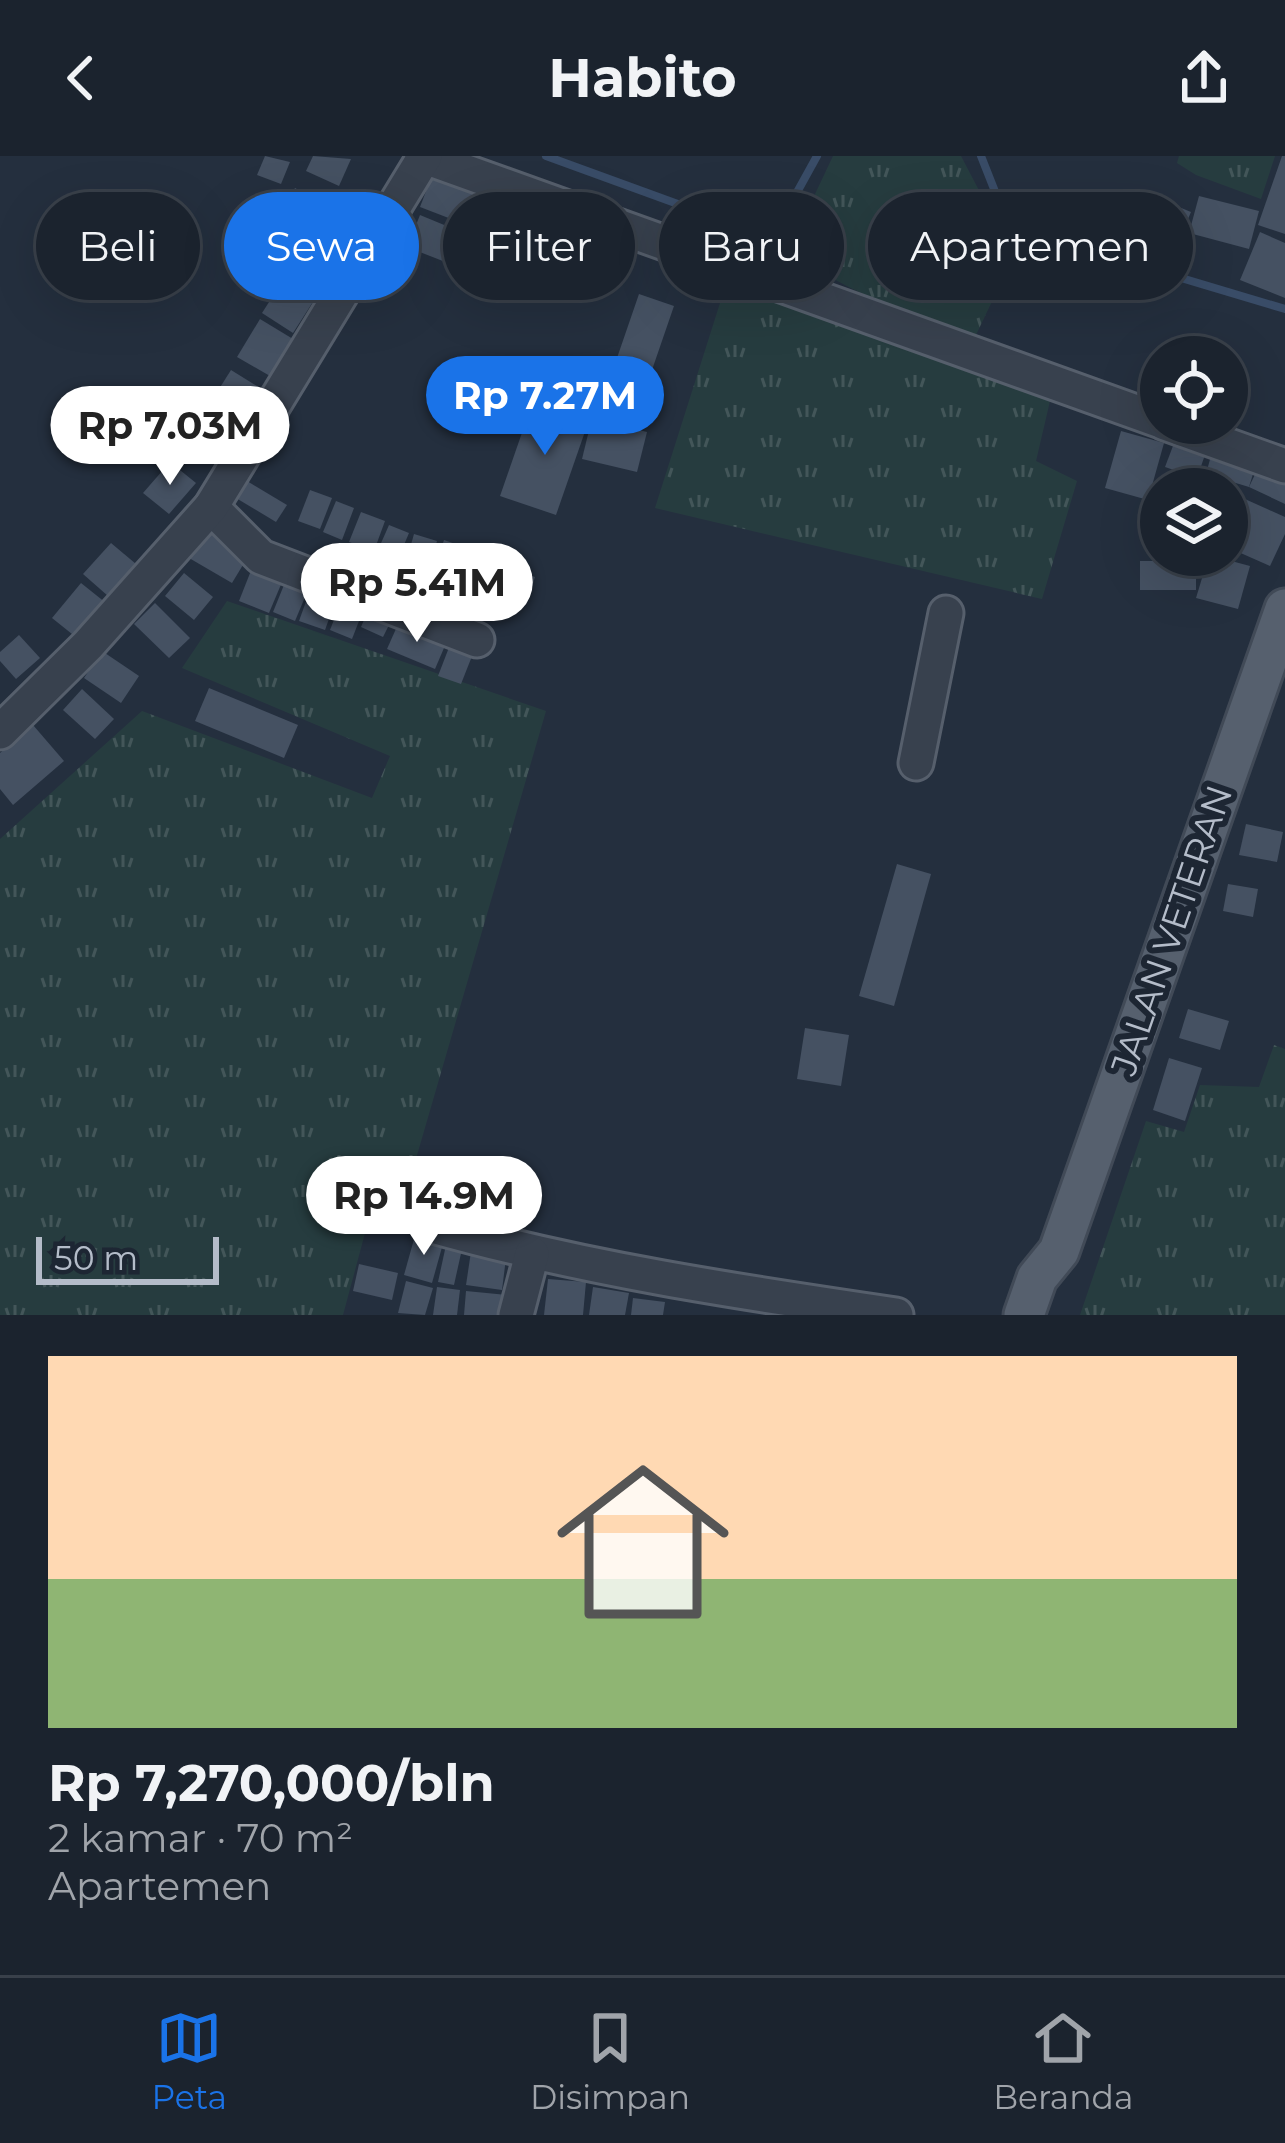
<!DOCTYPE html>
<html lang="id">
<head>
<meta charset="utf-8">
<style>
	body { margin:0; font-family:Montserrat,sans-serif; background:#282f3a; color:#f1f3f6; height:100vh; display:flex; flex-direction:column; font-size:45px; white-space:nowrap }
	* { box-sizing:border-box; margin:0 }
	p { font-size:39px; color:#a0a4aa }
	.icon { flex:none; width:66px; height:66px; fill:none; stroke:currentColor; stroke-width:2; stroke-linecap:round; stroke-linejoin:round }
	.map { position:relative; height:1159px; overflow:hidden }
	.panel { display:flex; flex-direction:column; background:#1b232e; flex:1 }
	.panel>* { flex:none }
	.hud { position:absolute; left:36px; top:36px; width:1215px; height:108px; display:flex; gap:24px }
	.buttons { position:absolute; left:1140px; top:180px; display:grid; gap:24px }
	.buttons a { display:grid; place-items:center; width:108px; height:108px; border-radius:50%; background:#1b232e; box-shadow:0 12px 48px #0002,0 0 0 3px #39404a; font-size:60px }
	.scale { position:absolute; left:36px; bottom:30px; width:183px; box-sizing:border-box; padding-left:12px; border:6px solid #b4bcc9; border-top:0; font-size:33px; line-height:42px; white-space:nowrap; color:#b4bcc9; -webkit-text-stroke:9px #1d2633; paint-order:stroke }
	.price { position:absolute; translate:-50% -102px; padding:0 27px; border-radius:42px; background:#fff; color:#222; font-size:39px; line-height:78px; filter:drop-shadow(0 3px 6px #0008) }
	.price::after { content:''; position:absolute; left:50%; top:72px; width:36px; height:27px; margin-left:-18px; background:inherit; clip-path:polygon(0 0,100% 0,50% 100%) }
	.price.active { background:#1a73e8; color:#fff }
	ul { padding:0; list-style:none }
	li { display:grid; align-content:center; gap:24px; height:636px; padding:0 48px }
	li span { display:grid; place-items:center; height:372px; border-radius:0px; color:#555 }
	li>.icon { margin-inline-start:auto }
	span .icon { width:216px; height:216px; fill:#fffc; stroke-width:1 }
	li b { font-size:51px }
	.tag { padding:0 42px; border-radius:54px; background:#1b232e; box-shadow:0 12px 48px #0002,0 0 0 3px #39404a; font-size:42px; line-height:108px }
	.tag.active { background:#1a73e8; color:#fff }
	header { display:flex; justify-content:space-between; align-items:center; height:156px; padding:0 48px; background:#1b232e; font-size:54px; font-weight:700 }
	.tab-bar { display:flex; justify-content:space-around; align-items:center; height:168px; border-top:3px solid #39404a; background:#1b232e; font-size:33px; color:#a0a4aa }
	.tab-bar a { display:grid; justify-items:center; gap:6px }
	.tab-bar .active { color:#1a73e8 }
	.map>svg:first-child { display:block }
	.grass { fill:url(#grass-tufts) }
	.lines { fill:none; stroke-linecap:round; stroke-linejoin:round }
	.stream { stroke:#394c67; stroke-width:8 }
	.building { fill:#455162 }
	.minor-casing { stroke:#565f6c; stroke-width:39 }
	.major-casing { stroke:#414a57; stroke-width:45 }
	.minor { stroke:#38414e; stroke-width:33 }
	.major { stroke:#56606e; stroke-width:39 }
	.labels { text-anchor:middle; stroke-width:12; stroke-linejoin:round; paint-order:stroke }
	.street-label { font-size:36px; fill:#b4bcc9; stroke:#1d2633 }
</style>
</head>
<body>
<header><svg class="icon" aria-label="back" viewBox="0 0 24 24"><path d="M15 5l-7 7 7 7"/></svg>Habito<svg class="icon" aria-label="share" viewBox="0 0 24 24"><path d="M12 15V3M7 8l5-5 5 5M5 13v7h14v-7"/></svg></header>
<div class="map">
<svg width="1285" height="1159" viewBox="0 0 1285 1159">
	<defs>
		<pattern id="grass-tufts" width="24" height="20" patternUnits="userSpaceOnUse" patternTransform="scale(3)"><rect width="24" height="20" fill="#263c3f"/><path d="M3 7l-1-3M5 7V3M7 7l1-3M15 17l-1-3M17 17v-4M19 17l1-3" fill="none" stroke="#435659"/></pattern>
	</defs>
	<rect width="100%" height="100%" fill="#242f3e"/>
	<g class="grass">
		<path d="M833 0H961L983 42 1018 91 975 181C904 153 824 134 774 74L808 53Z"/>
		<polygon points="1179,0 1275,0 1261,43 1196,19 1177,7"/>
		<polygon points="727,125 1050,245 1036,305 1077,325 1042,443 655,352"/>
		<polygon points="227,445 546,555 404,1044 372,1051 343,1159 0,1159 0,683 142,555 372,642 390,600 182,512"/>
		<polygon points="1274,889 1285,893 1285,1159 1080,1159 1146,965 1184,976 1200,929 1259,931"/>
	</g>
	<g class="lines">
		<g class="stream">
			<polyline points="546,0 719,63 762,70 785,58 817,0"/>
			<polyline points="981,0 996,38 1015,67 1054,84 1285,153"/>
		</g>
	</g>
	<g class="building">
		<polygon points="265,0 290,6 281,28 257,19"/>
		<polygon points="313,0 351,3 339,30 306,15"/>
		<polygon points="1282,0 1285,0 1285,78 1258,69"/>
		<polygon points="433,17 485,36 472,71 420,51"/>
		<polygon points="295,32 322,47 297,92 269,76"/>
		<polygon points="335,37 363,51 338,100 310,86"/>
		<polygon points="1118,39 1160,51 1152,77 1110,66"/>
		<polygon points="1199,40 1259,55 1249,93 1189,77"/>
		<polygon points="1169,47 1191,56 1176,91 1154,81"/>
		<polygon points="420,59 466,78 453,109 407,91"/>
		<polygon points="1260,76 1285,87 1285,142 1240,124"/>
		<polygon points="305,90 335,106 321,131 292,115"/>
		<polygon points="287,118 318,138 293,177 262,157"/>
		<polygon points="639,138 674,150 642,243 607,231"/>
		<polygon points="260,163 293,183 270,220 237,201"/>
		<polygon points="231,214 265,235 253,255 219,233"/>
		<polygon points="216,242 251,259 236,289 201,272"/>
		<polygon points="533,245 589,264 556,359 500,340"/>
		<polygon points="592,262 647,276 637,316 582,303"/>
		<polygon points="1121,275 1164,287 1148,344 1105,332"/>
		<polygon points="1176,282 1207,293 1197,322 1165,311"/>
		<polygon points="1212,296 1256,308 1249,331 1206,318"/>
		<polygon points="170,306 196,327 169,358 143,337"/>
		<polygon points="1260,308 1285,320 1285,348 1249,331"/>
		<polygon points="247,325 287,349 276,366 236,342"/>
		<polygon points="310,334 332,342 320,373 298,365"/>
		<polygon points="1227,335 1285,361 1285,378 1270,410 1227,391"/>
		<polygon points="336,345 354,352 342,384 323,376"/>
		<polygon points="361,356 385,365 374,395 349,386"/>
		<polygon points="209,368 252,394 232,427 189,402"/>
		<polygon points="389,369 409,377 398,403 378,394"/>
		<polygon points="414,378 437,385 429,412 406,406"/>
		<polygon points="444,384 470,393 460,422 434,414"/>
		<polygon points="111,387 136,408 108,440 83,418"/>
		<polygon points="473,397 510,413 501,439 484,433 491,412 481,432 461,423"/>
		<polygon points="1209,399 1250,410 1238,453 1196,442"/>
		<rect x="1140" y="405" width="56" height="29"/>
		<polygon points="254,407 285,419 269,457 239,445"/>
		<polygon points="517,415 535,421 527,447 509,442"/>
		<polygon points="184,417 213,441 194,464 165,440"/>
		<polygon points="286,424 308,434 295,465 273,456"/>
		<polygon points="81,427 106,447 77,482 52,462"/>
		<polygon points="312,429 338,438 325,474 299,465"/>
		<polygon points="344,438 366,447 352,483 330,474"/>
		<polygon points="155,447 190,482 169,502 134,468"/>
		<polygon points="370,450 393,461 383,481 361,471"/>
		<polygon points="399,466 447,485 435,513 387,493"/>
		<polygon points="19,479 40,502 16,523 0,505 0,496"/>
		<polygon points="453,481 476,490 461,528 438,520"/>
		<polygon points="102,495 139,520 121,547 84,522"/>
		<polygon points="209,532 298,569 284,602 195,565"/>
		<polygon points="82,533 114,563 95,583 63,554"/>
		<polygon points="33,569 64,605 13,649 0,633 0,597"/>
		<polygon points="1246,668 1283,676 1277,706 1239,699"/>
		<polygon points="897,708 931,718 894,850 859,840"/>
		<polygon points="1228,728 1258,733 1253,761 1223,755"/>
		<polygon points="1188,853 1229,865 1220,894 1179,882"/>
		<polygon points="805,872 849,879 841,930 797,923"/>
		<polygon points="1169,902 1202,912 1185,965 1153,954"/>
		<polygon points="416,1076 444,1084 432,1127 404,1119"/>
		<polygon points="446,1089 462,1093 454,1129 438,1126"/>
		<polygon points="472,1089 507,1094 502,1134 466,1129"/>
		<polygon points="359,1108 398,1117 392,1144 353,1135"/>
		<polygon points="548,1123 586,1126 583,1159 544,1159"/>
		<polygon points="406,1125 433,1132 425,1159 398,1157"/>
		<polygon points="437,1131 460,1134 457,1159 433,1159"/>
		<polygon points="593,1131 629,1137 625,1159 589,1159"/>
		<polygon points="466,1135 507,1139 505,1159 464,1159"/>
		<polygon points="633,1142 665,1146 663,1159 631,1159"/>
	</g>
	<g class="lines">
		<defs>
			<g id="minor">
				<polyline points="422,0 1161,265"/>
				<polyline points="1165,267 1285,310"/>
				<polyline points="211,351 261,401 477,484"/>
				<polyline points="0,576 88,489 211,351 425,0"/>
				<polyline points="916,607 946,457"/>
				<path d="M433 1070C585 1113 739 1136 896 1159"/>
				<polyline points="516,1159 532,1098"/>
			</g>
			<polyline id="major" points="1024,1159 1037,1122 1059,1095 1285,453"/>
		</defs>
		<use href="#minor" class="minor-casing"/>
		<use href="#major" class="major-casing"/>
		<use href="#minor" class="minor"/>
		<use href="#major" class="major"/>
	</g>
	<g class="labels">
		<g class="street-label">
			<text transform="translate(1171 774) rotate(-71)" y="13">JALAN VETERAN</text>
		</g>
	</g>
</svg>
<div class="buttons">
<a><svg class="icon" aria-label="locate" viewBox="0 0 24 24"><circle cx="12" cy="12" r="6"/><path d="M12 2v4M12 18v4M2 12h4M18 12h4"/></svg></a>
<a><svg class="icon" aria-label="layers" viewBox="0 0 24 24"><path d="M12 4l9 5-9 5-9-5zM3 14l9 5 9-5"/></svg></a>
</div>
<div class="scale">50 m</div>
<b class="price active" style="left:545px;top:302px">Rp 7.27M</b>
<b class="price" style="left:170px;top:332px">Rp 7.03M</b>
<b class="price" style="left:417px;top:489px">Rp 5.41M</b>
<b class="price" style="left:424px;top:1102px">Rp 14.9M</b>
<div class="hud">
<a class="tag">Beli</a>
<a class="tag active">Sewa</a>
<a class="tag">Filter</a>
<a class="tag">Baru</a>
<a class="tag">Apartemen</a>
</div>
</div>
<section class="panel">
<ul>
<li><span style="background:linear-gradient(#ffd9b3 60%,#8fb573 0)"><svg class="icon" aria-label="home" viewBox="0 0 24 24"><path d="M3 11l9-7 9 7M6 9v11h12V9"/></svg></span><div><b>Rp 7,270,000/bln</b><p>2 kamar · 70 m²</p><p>Apartemen</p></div></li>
</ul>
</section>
<nav class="tab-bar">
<a class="active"><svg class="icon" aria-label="map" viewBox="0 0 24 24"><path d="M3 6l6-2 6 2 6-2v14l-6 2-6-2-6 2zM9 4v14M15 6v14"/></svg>Peta</a>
<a><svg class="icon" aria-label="saved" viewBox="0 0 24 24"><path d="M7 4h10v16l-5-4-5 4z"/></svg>Disimpan</a>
<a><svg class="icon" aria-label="home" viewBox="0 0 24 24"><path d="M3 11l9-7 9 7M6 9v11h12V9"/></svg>Beranda</a>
</nav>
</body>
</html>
